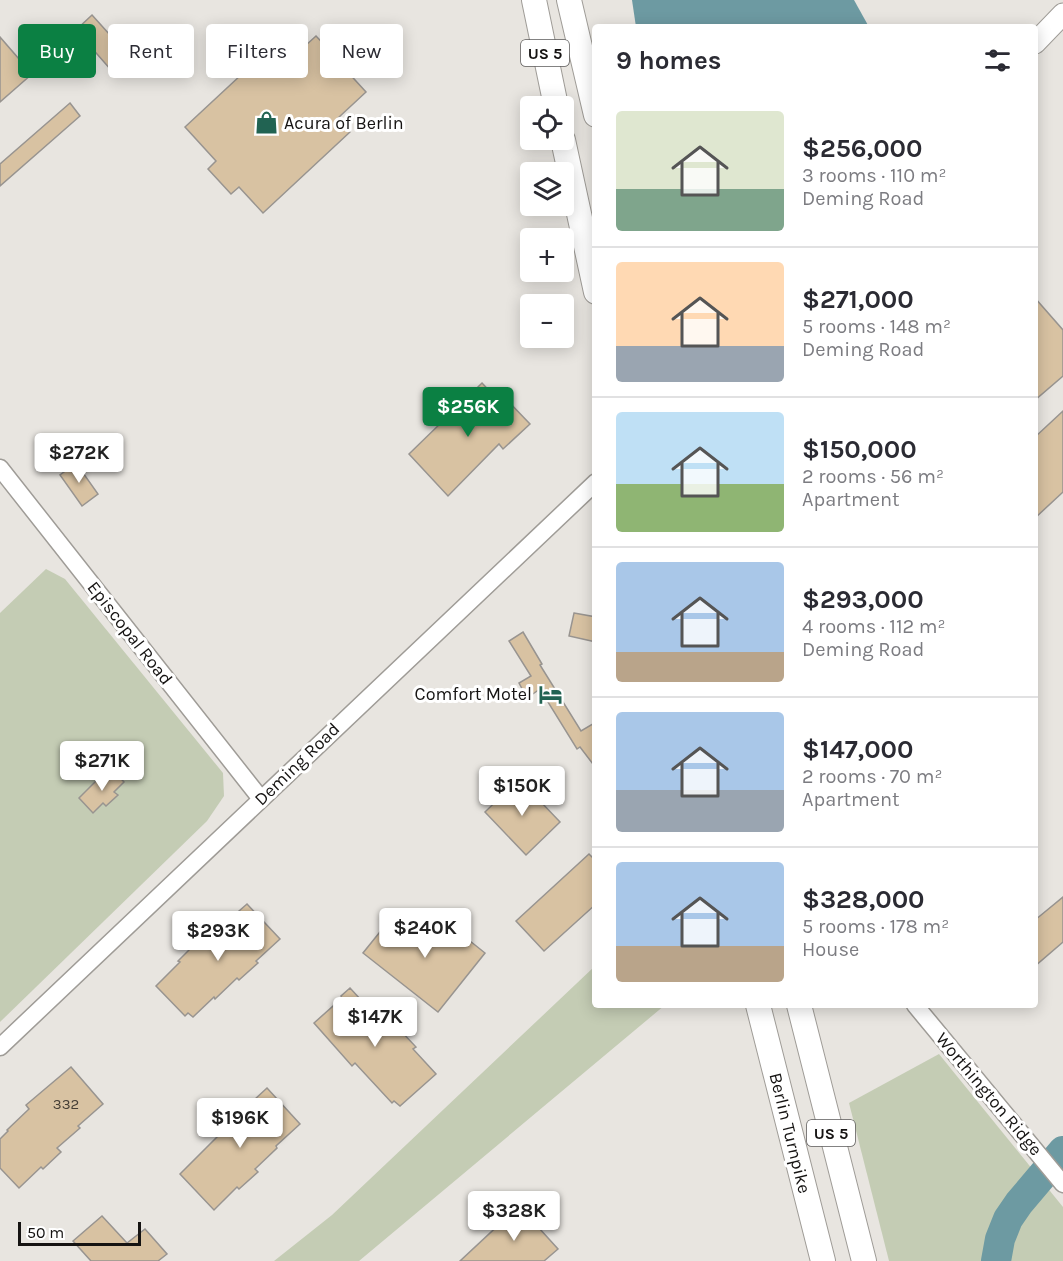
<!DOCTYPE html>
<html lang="en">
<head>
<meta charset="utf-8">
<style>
	body { margin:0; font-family:Karla,sans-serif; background:#f2f2f3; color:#2b2b33; height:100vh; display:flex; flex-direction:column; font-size:22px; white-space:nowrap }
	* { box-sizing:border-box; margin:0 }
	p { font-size:20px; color:#7c7c81 }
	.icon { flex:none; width:33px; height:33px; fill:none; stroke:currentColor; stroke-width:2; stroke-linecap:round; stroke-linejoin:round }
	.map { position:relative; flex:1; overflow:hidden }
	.drawer { position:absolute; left:592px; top:24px; width:446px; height:984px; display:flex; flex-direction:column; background:#fff; border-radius:6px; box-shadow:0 3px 15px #0003 }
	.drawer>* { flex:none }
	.banner { position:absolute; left:18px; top:24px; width:484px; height:54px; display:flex; gap:12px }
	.buttons { position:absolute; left:520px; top:96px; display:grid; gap:12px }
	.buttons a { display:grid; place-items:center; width:54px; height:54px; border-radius:6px; background:#fff; box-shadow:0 3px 15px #0003; font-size:30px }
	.scale { position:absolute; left:18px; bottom:15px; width:123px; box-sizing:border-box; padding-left:6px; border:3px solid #151312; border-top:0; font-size:16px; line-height:21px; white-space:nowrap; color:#151312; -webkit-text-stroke:4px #fff; paint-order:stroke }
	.price { position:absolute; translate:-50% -51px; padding:0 14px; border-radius:6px; background:#fff; color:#222; font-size:20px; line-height:39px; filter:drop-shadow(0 2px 3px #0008) }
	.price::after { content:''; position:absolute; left:50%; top:36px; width:18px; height:14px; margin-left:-9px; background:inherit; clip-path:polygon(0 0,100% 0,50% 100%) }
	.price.selected { background:#0b8043; color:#fff }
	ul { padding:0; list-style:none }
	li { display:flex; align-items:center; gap:18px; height:150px; padding:0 24px }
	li+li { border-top:2px solid #e1e1e2 }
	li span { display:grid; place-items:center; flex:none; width:168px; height:120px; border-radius:6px; color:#555 }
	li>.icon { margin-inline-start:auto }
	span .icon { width:72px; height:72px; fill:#fffc; stroke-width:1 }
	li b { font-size:26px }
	h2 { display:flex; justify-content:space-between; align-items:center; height:72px; padding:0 24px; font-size:26px }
	.pill { padding:0 21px; border-radius:6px; background:#fff; box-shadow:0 3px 15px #0003; font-size:21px; line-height:54px }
	.pill.selected { background:#0b8043; color:#fff }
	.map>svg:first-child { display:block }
	.green { fill:#c4ccb4 }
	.water { fill:#6d9aa2 }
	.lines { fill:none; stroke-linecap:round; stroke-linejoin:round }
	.river { stroke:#6d9aa2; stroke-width:30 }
	.building { fill:#d8c2a2; stroke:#989490; stroke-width:1.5 }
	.minor-casing { stroke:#9f9c97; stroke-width:19 }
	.major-casing { stroke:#9f9c97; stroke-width:23 }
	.highway-casing { stroke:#9f9c97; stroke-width:26 }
	.minor { stroke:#fff; stroke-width:16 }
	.major { stroke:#fff; stroke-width:21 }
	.highway { stroke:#fff; stroke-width:24 }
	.labels { text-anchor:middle; stroke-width:6; stroke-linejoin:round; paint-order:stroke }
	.number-label { font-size:15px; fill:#463f36 }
	.shield { fill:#fff; stroke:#5b5a59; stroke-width:1.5 }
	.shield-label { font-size:16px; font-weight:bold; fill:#151312 }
	.poi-label { font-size:18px; fill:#151312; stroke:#fff; text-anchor:start }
	.street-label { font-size:18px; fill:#151312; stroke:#fff }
</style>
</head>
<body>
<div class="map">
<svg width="1063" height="1261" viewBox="0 0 1063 1261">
	<rect width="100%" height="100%" fill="#e8e5e0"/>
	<g class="green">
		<polygon points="46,569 65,579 223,773 224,796 207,821 0,1022 0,613"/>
		<polygon points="595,966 596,1005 665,1005 359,1261 274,1261 332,1215"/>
		<polygon points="939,1054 1063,1207 1063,1261 889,1261 849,1103"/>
	</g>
	<polygon class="water" points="632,0 854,0 869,27 636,27"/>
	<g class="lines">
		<polyline class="river" points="996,1261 1000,1239 1008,1219 1019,1203 1063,1151"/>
	</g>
	<g class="building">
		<polygon points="92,15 128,55 111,70 76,30"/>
		<polygon points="316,36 338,59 343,53 352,63 345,69 366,92 338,118 350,132 263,213 239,187 231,194 208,169 216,161 185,127 257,60 272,76"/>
		<polygon points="0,37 32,74 0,102"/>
		<polygon points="70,103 80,116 0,186 0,164"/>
		<polygon points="1035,298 1063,330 1063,376 1035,400"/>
		<polygon points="482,383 498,400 503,396 530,424 503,449 499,444 448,496 409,454"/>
		<polygon points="1063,411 1063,492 1035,518 1035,437"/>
		<polygon points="76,463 98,494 82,506 60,475"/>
		<polygon points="574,613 596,617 596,642 569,636"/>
		<polygon points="523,632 542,664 540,665 581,731 596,722 596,768 580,747 577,749 540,689 527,698 519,683 531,676 509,641"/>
		<polygon points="113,770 124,782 114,792 118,795 106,806 103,803 93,813 79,798 100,777 103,780"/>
		<polygon points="519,779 560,822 526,855 485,812"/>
		<polygon points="589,854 596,861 596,904 544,951 516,921"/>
		<polygon points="1063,897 1063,942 1035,966 1035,920"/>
		<polygon points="247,904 280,939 256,961 258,963 239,980 237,978 215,999 214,997 193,1017 188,1013 185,1016 156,986 180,962 178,961 196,943 199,946"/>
		<polygon points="396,912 430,939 445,921 485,953 438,1012 363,953"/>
		<polygon points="350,988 373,1013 376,1010 396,1033 400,1030 416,1047 413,1049 436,1074 400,1106 394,1101 392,1103 355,1063 352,1066 314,1023 342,998 341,996"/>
		<polygon points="71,1067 103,1104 78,1126 80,1128 57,1148 61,1152 43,1169 41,1167 19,1188 0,1168 0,1139 8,1131 7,1130 29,1109 26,1105"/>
		<polygon points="267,1088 300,1124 276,1146 277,1148 255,1169 258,1172 239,1189 237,1187 214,1210 180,1174 225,1129 223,1127 241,1110 242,1111"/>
		<polygon points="519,1206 558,1249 544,1261 460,1261"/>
		<polygon points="102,1216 127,1243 145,1229 167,1254 158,1261 91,1261 73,1241"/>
	</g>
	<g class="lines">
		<defs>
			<g id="minor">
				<polyline points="0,468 261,799"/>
				<polyline points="915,1005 1063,1184"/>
				<polyline points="0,1047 596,482"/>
			</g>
			<polyline id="major" points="1035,43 1063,14"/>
			<g id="highway">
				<polyline points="534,0 556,106"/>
				<polyline points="569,0 596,115"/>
				<polyline points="563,140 596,292"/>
				<polyline points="758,1005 823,1261"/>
				<polyline points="799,1005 864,1261"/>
			</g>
		</defs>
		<use href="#minor" class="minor-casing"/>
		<use href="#major" class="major-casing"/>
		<use href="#highway" class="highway-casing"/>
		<use href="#minor" class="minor"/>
		<use href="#major" class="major"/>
		<use href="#highway" class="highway"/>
	</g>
	<defs>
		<symbol id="shop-bare" viewBox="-9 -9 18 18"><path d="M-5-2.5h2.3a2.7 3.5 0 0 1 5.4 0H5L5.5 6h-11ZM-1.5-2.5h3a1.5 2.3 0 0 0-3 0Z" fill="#216352" stroke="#fff" stroke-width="2.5" paint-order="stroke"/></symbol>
		<symbol id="hotel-bare" viewBox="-9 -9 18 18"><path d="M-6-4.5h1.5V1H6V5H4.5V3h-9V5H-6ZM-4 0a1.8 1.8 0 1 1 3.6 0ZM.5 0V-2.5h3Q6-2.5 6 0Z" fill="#216352" stroke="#fff" stroke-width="2.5" paint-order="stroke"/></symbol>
	</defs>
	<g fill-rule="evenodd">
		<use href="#shop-bare" x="250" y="106" width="33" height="33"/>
		<use href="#hotel-bare" x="534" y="678" width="33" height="33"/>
	</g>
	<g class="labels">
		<g class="number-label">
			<text x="66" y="1109">332</text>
		</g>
		<g class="shield">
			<rect x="521" y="40" width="48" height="26" rx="4.5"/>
			<rect x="807" y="1120" width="48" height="26" rx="4.5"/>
		</g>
		<g class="shield-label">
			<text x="545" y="59">US 5</text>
			<text x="831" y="1139">US 5</text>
		</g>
		<g class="poi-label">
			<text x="284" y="129">Acura of Berlin</text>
			<text x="532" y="700" text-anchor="end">Comfort Motel</text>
		</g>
		<g class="street-label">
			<text transform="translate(130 633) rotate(52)" y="6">Episcopal Road</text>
			<text transform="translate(297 764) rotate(-44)" y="6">Deming Road</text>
			<text transform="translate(989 1094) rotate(50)" y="6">Worthington Ridge</text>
			<text transform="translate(790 1133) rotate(76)" y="6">Berlin Turnpike</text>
		</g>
	</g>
</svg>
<div class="buttons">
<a><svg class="icon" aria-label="locate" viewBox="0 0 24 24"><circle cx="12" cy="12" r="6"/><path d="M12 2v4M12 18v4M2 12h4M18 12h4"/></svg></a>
<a><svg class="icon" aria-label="layers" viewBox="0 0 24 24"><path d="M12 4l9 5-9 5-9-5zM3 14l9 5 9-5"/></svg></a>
<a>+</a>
<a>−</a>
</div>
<div class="scale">50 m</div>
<b class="price selected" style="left:468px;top:438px">$256K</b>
<b class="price" style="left:79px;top:484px">$272K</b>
<b class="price" style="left:102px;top:792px">$271K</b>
<b class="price" style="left:522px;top:817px">$150K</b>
<b class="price" style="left:425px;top:959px">$240K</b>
<b class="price" style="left:218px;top:962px">$293K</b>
<b class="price" style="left:375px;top:1048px">$147K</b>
<b class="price" style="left:240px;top:1149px">$196K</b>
<b class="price" style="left:514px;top:1242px">$328K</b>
<div class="banner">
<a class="pill selected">Buy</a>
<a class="pill">Rent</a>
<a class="pill">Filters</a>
<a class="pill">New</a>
</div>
<section class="drawer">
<h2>9 homes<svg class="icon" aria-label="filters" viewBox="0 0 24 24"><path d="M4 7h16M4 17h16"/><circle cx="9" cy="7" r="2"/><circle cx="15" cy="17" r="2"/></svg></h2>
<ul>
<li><span style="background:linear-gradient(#dfe7d0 65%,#7fa58c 0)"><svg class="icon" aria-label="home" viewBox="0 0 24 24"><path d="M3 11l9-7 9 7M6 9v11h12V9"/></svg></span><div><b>$256,000</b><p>3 rooms · 110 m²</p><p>Deming Road</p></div></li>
<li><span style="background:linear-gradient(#ffd9b3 70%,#9aa5b1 0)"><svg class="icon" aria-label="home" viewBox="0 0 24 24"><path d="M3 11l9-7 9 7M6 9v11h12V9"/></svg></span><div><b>$271,000</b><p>5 rooms · 148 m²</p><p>Deming Road</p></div></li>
<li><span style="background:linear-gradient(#bfe0f5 60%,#8fb573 0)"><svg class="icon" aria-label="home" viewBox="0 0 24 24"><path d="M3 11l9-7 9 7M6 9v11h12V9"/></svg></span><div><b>$150,000</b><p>2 rooms · 56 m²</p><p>Apartment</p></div></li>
<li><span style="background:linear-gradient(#a9c7e8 75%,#b9a48a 0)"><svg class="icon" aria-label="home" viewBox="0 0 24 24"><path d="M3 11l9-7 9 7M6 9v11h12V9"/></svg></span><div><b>$293,000</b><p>4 rooms · 112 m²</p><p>Deming Road</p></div></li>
<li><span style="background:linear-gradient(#a9c7e8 65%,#9aa5b1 0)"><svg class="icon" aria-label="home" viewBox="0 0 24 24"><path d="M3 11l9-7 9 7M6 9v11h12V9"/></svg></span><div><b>$147,000</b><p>2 rooms · 70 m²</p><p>Apartment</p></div></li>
<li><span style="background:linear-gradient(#a9c7e8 70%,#b9a48a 0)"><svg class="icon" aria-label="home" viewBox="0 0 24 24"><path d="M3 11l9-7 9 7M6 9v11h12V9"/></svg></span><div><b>$328,000</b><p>5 rooms · 178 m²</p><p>House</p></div></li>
</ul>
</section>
</div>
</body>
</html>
